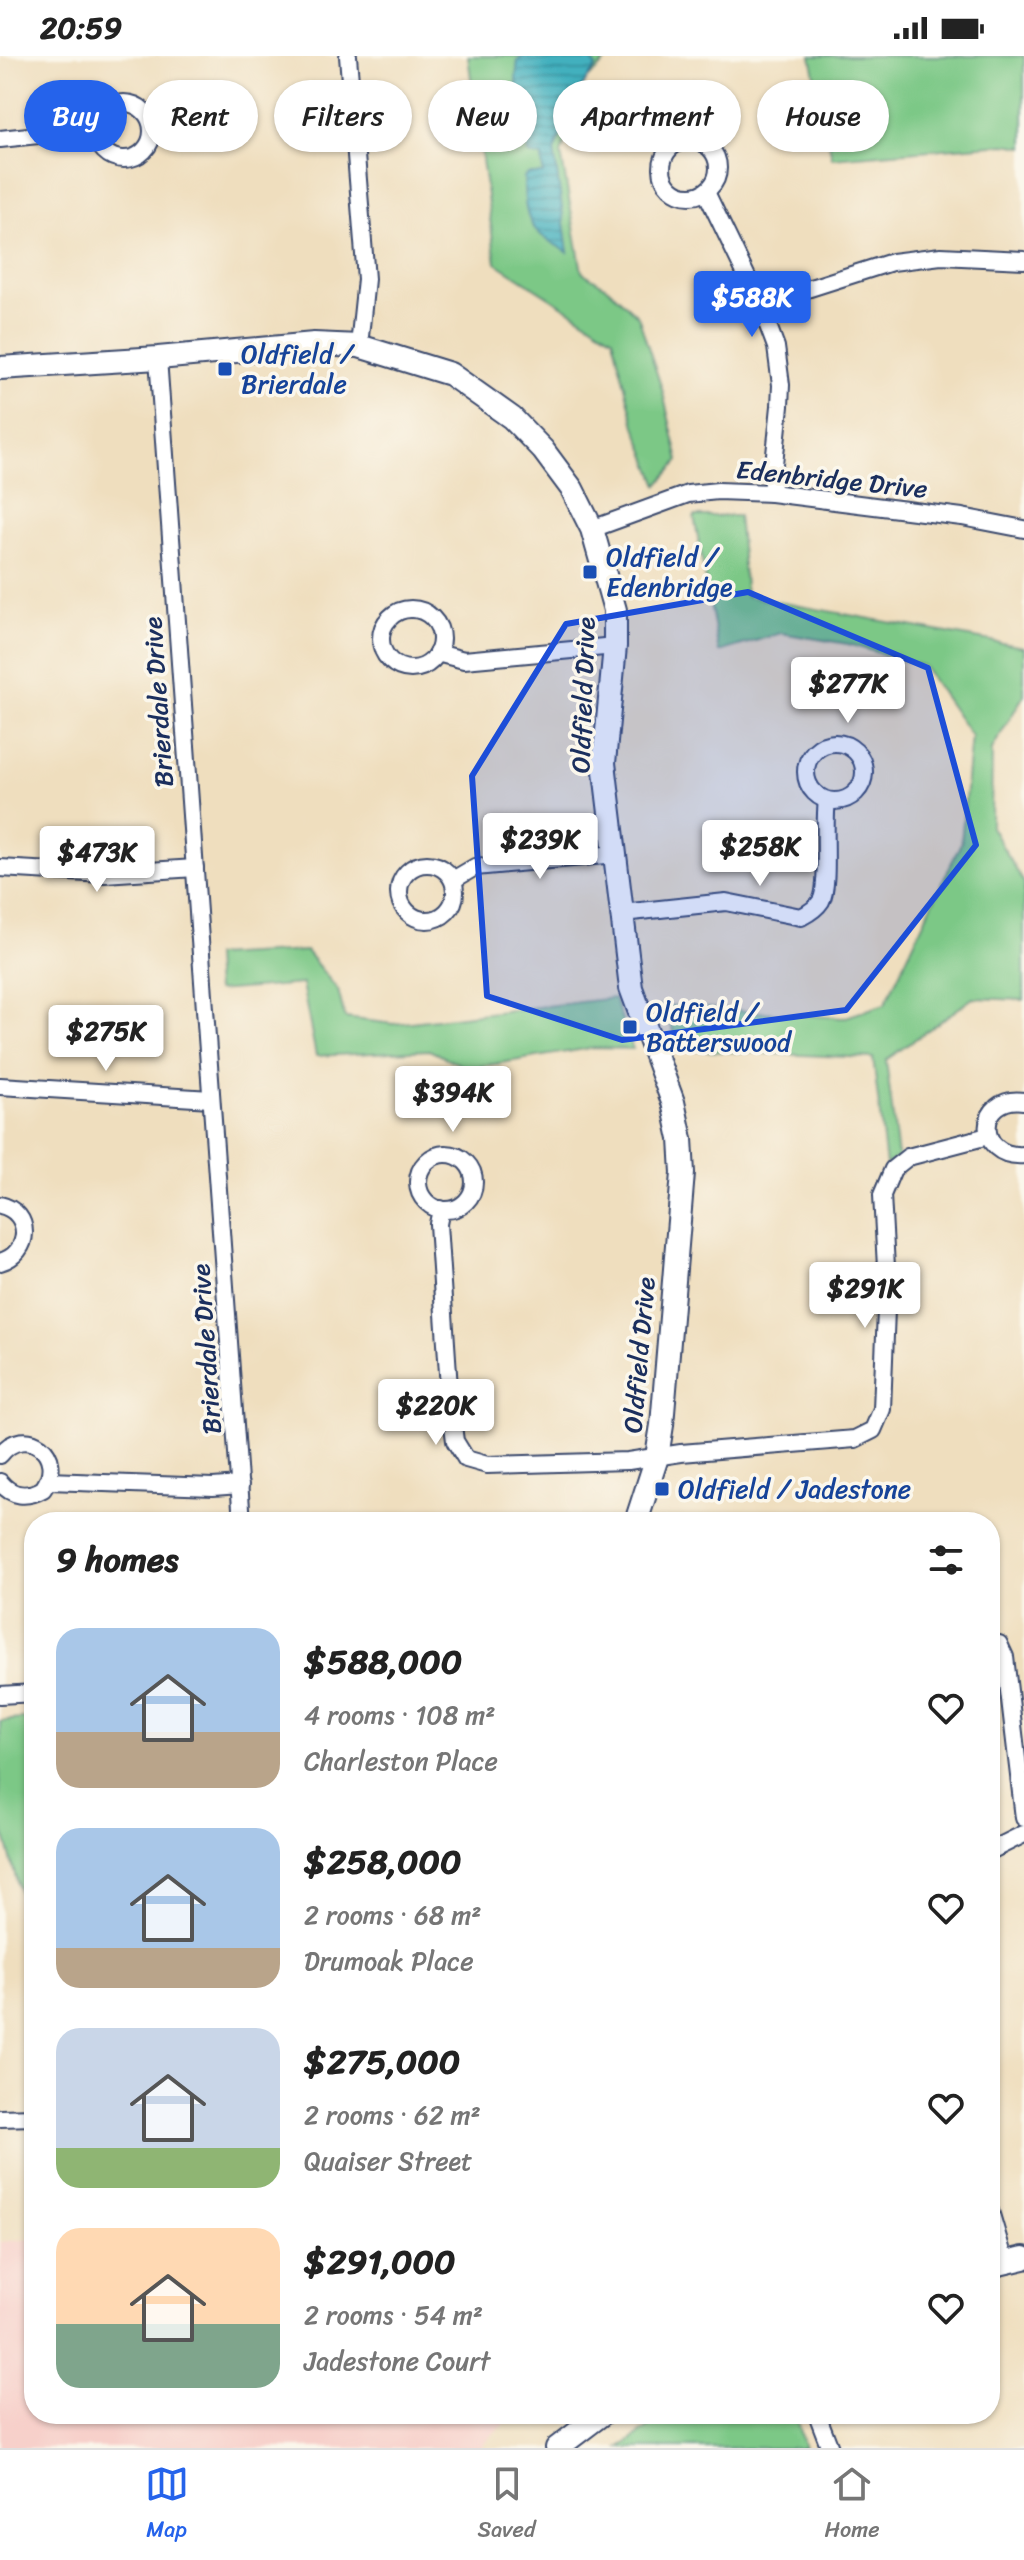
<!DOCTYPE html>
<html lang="en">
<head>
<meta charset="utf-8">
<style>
	body { margin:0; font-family:Sriracha,sans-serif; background:#f2f2f2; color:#222; height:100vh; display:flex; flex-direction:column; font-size:30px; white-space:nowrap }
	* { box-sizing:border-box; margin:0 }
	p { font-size:26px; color:#767676 }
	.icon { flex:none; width:44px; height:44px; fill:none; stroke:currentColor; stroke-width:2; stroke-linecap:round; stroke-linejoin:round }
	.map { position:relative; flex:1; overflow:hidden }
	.panel { position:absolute; left:24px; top:1456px; width:976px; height:912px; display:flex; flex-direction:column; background:#fff; border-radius:32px; box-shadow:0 2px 6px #0004 }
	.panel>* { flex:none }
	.top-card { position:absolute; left:24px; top:24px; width:976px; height:72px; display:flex; gap:16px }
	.price { position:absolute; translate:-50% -68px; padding:0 18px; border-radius:8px; background:#fff; color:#222; font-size:26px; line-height:52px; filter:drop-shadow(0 2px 4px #0008) }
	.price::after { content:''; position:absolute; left:50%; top:48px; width:24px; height:18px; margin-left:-12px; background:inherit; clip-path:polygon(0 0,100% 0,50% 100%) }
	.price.current { background:#2563eb; color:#fff }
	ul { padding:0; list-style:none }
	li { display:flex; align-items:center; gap:24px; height:200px; padding:0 32px }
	li span { display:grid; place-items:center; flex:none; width:224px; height:160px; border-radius:24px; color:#555 }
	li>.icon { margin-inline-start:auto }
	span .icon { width:96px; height:96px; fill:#fffc; stroke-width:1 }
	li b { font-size:34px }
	h2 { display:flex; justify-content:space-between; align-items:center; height:96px; padding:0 32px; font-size:34px }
	.chip { padding:0 28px; border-radius:36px; background:#fff; box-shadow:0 2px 6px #0004; font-size:28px; line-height:72px }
	.chip.current { background:#2563eb; color:#fff }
	.status { display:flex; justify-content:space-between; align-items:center; height:56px; padding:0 40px; background:#fff; direction:ltr }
	.status svg { height:22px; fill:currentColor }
	.tab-bar { display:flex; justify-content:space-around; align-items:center; height:112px; border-top:2px solid #e0e0e0; background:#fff; font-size:22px; color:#767676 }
	.tab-bar a { display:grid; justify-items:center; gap:4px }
	.tab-bar .current { color:#2563eb }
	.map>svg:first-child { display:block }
	.built { fill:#f7d0ca }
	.green { fill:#7cc886; stroke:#4c7c72; stroke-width:2 }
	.water { fill:url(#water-rules); stroke:#2e708e; stroke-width:2 }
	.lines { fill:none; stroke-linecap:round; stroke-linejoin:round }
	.street-casing { stroke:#3b496c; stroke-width:20 }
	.secondary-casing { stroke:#3b496c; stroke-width:26 }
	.street { stroke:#fff; stroke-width:16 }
	.secondary { stroke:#fff; stroke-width:22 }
	.marked { fill:#1d4ed8; fill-opacity:0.2; stroke:#1d4ed8; stroke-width:6; stroke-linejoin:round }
	.transit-dot { fill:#1a4fb4; stroke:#fbf7ec; stroke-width:3 }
	.labels { text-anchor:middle; stroke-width:7; stroke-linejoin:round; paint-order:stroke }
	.transit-label { font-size:26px; fill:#164399; stroke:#fbf7ec; text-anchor:start }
	.street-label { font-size:26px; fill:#1b2f5e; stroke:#fbf7ec }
</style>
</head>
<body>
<div class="status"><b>20:59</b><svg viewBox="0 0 49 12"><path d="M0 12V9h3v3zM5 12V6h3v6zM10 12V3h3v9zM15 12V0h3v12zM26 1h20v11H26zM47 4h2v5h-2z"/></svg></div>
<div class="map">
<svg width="1024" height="2392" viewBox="0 0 1024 2392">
	<defs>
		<pattern id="water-rules" width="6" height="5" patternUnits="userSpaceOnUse" patternTransform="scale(2)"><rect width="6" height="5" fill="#42b0be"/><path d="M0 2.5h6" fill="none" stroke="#36909e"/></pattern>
	</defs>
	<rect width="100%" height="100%" fill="#fbf7ec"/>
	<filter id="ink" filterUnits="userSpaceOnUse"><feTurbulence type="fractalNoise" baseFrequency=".0125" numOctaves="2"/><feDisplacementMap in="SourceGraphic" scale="16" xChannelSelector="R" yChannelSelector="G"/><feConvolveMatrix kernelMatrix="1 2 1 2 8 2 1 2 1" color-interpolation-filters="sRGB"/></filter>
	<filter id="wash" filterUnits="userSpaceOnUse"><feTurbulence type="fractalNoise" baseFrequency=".006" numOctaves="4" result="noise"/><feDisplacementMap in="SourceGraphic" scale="32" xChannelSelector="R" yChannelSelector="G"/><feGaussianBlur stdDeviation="1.8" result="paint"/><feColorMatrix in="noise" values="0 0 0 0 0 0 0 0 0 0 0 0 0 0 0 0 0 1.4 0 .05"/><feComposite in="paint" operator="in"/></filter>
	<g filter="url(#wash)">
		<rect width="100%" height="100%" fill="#efdebe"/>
		<polygon class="built" points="34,2183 34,2358 518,2358 497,2374 480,2392 0,2392 0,2186"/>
		<g class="green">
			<polygon points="468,0 611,0 585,26 561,98 582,216 608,232 638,260 662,333 679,405 658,429 635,370 613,282 496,207"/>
			<polygon points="811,0 1024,0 1024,91 1005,88 832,102"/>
			<polygon points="694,460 738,460 746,540 1024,591 1024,639 992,693 991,771 1024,827 1024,944 973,942 886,1004 898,1101 886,1109 873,1002 682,994 662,949 843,962 885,948 961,787 971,680 923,610 848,588 781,577 719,596"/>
			<polygon points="306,895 338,934 345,962 394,968 614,942 633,993 591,992 477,1011 461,1009 429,994 316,1000 302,928 216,935 214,900"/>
			<polygon points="34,1662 34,1891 0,1761 0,1665"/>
			<polygon points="676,2358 795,2358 804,2392 620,2392 662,2362"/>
		</g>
		<path class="water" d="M525 0H589L596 11 581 32 554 95 568 196C529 175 524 166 524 121L528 118H543L542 101 528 98 516 23 518 4Z"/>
	</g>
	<g filter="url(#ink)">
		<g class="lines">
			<defs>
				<g id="street">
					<polyline points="348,0 366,223 359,290"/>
					<circle cx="124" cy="75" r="28"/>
					<polyline points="0,83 96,73"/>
					<circle cx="690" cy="112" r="28"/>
					<polyline points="706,136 760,248 776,291 781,329 780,350 771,437"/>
					<polyline points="760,248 892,206 941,200 1024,204"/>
					<polyline points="158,302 242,1466"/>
					<polyline points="592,473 688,438 718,435 771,437 962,461 1024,473"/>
					<circle cx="411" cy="583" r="30"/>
					<polyline points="437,597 464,604 615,590"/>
					<circle cx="835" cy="716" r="29"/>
					<circle cx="427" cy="836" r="28"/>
					<polyline points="0,812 104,818 195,812"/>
					<polyline points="453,824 475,811 616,798"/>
					<path d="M622 857 726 846 801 861C809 857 816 853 821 845 830 829 823 769 827 745"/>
					<polyline points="0,1030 211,1043"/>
					<path d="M1024 1045C977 1038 974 1103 1024 1099"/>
					<circle cx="446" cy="1126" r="28"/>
					<path d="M0 1149C33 1156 31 1198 0 1206"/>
					<polyline points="441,1153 438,1168 450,1347 455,1385 466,1403 487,1409 628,1405 681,1397 855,1383 873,1374 882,1353 887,1229 882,1139 893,1113 908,1101 988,1080"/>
					<path d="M0 1399C25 1366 68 1398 43 1433 27 1442 12 1441 0 1426"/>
					<polyline points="49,1425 213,1431 240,1429"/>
					<polyline points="990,1586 999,1588 1005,1601 1024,1762"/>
					<polyline points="0,1639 34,1637"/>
					<polyline points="990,1795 1024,1778"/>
					<polyline points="0,2062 34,2061"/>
					<polyline points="990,2155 1005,2206"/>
					<polyline points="817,2358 830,2392"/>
				</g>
				<g id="secondary">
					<polyline points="0,312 158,302 314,288 359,290 450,318 512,362 543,394 572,433 592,473 615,554 615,590 604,707 631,932 673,1046 681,1083 683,1117 662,1369 657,1401 636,1466"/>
					<polyline points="990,2210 1024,2202"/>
					<polyline points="557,2392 602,2358"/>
				</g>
			</defs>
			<use href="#street" class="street-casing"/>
			<use href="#secondary" class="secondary-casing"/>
			<use href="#street" class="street"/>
			<use href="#secondary" class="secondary"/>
		</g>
	</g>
	<path class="marked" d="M748 536 928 612 976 789 846 954 622 984 487 940 472 720 566 568Z"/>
	<g class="transit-dot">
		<rect x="217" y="305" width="16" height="16" rx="4"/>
		<rect x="582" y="508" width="16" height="16" rx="4"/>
		<rect x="622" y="963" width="16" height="16" rx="4"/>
		<rect x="654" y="1425" width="16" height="16" rx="4"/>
	</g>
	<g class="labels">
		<g class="transit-label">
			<text x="241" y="307">Oldfield /<tspan x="241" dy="30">Brierdale</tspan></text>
			<text x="606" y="510">Oldfield /<tspan x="606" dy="30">Edenbridge</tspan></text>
			<text x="646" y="965">Oldfield /<tspan x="646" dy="30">Batterswood</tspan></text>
			<text x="678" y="1442">Oldfield / Jadestone</text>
		</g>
		<g class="street-label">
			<text transform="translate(832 423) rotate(6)" y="9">Edenbridge Drive</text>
			<text transform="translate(583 639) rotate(-88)" y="9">Oldfield Drive</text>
			<text transform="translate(158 646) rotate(-94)" y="9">Brierdale Drive</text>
			<text transform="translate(206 1293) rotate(-94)" y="9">Brierdale Drive</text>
			<text transform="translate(639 1299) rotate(-85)" y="9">Oldfield Drive</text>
		</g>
	</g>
</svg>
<b class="price current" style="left:752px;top:283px">$588K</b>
<b class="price" style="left:848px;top:669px">$277K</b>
<b class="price" style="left:540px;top:825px">$239K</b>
<b class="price" style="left:760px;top:832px">$258K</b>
<b class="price" style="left:97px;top:838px">$473K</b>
<b class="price" style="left:106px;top:1017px">$275K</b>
<b class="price" style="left:453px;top:1078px">$394K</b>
<b class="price" style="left:865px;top:1274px">$291K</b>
<b class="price" style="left:436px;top:1391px">$220K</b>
<div class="top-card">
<a class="chip current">Buy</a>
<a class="chip">Rent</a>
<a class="chip">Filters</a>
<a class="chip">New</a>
<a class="chip">Apartment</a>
<a class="chip">House</a>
</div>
<section class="panel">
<h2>9 homes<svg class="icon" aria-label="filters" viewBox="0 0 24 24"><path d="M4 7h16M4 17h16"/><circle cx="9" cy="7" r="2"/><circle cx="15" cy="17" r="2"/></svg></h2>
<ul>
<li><span style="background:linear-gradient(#a9c7e8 65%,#b9a48a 0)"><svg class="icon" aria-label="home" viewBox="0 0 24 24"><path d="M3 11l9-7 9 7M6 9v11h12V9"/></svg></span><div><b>$588,000</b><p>4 rooms · 108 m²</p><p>Charleston Place</p></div><svg class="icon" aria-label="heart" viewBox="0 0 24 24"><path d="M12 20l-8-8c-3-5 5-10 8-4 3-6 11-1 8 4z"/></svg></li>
<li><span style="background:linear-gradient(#a9c7e8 75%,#b9a48a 0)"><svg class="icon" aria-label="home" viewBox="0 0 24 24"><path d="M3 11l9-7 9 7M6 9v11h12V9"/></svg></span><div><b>$258,000</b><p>2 rooms · 68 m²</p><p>Drumoak Place</p></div><svg class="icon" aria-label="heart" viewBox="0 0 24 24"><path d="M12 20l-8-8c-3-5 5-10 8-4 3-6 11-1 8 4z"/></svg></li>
<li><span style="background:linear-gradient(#c9d6e8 75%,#8fb573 0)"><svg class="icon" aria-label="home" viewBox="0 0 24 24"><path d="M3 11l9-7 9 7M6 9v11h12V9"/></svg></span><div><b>$275,000</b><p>2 rooms · 62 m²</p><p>Quaiser Street</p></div><svg class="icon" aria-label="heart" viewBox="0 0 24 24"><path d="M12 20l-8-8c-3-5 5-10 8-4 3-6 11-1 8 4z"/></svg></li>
<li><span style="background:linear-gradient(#ffd9b3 60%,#7fa58c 0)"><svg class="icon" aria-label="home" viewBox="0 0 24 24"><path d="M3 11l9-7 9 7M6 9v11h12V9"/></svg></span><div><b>$291,000</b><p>2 rooms · 54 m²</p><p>Jadestone Court</p></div><svg class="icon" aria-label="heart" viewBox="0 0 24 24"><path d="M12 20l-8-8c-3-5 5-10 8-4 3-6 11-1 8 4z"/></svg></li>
</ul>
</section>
</div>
<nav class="tab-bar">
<a class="current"><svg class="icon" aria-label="map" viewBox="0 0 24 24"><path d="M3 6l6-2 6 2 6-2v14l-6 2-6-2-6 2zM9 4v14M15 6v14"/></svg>Map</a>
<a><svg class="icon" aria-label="saved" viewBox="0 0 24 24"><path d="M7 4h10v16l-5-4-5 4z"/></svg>Saved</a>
<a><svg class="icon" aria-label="home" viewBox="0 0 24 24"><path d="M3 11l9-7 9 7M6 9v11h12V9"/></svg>Home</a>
</nav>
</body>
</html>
